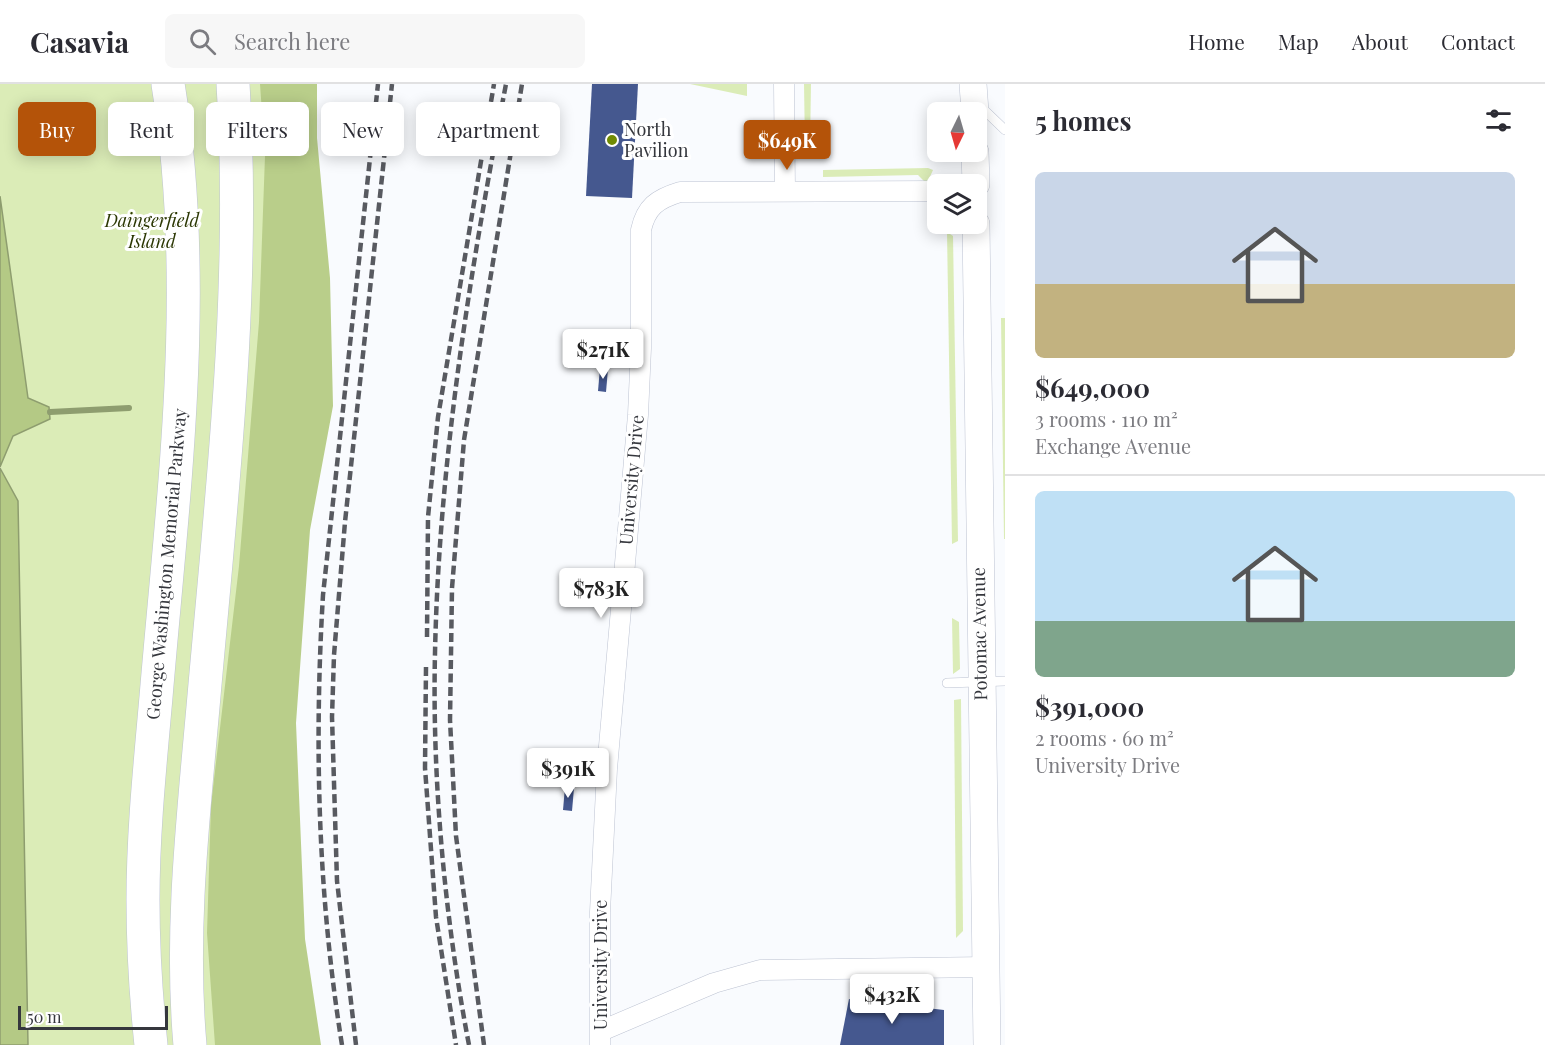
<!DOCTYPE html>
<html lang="en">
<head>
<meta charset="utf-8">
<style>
	body { margin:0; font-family:"Playfair Display",serif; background:#f7f7f7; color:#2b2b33; height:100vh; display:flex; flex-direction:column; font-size:22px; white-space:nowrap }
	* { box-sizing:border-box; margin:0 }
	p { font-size:20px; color:#7c7c81 }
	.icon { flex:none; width:33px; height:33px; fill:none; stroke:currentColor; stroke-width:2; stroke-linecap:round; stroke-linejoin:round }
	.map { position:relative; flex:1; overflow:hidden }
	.sheet { display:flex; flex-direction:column; background:#fff; width:540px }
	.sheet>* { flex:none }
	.banner { position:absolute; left:18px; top:18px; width:570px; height:54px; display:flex; gap:12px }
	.needle { width:39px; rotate:185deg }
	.controls { position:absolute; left:927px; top:18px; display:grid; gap:12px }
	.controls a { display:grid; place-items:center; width:60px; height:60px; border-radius:9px; background:#fff; box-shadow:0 3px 15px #0003; font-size:30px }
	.scale { position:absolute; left:18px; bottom:15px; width:150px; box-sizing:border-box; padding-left:6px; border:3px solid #35373d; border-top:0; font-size:16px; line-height:21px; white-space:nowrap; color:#35373d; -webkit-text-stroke:4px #fff; paint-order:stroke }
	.price { position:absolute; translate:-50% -51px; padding:0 14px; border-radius:6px; background:#fff; color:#222; font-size:20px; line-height:39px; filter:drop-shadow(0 2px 3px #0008) }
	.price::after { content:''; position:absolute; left:50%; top:36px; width:18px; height:14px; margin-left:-9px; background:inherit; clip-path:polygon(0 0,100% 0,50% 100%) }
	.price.active { background:#b45309; color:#fff }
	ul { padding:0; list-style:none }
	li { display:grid; align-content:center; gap:12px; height:318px; padding:0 30px }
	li+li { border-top:2px solid #e1e1e2 }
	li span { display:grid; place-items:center; height:186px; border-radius:9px; color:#555 }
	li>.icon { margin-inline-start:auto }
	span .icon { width:108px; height:108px; fill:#fffc; stroke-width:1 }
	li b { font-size:26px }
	h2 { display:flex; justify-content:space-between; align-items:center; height:72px; padding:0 30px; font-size:26px }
	.tag { padding:0 21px; border-radius:9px; background:#fff; box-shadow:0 3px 15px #0003; font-size:21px; line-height:54px }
	.tag.active { background:#b45309; color:#fff }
	header { display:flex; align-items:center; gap:36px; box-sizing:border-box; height:84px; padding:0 30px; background:#fff; border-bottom:2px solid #e1e1e2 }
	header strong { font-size:28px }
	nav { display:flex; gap:33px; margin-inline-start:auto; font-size:21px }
	.search { width:420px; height:54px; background:#f7f7f7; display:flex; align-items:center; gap:15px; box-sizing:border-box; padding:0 21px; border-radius:9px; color:#7c7c81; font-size:22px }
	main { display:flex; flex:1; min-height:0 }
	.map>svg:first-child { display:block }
	.green { fill:#dbecb7 }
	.forest { fill:#b9ce8a }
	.water { fill:#b4c985; stroke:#8e9d6f; stroke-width:1.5 }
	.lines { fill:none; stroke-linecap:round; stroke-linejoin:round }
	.stream { stroke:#8e9d6f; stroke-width:6 }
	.building { fill:#45588f }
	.lane-casing { stroke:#bdc3d2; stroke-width:10 }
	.street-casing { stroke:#bdc3d2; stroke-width:21 }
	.secondary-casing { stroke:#bdc3d2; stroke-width:28 }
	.highway-casing { stroke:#bdc3d2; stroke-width:34 }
	.lane { stroke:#fff; stroke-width:9 }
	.street { stroke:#fff; stroke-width:20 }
	.secondary { stroke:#fff; stroke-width:27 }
	.highway { stroke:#fff; stroke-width:33 }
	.rail { stroke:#585a60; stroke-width:4.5; stroke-dasharray:9 4.5; stroke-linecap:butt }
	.poi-dot { fill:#708b03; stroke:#fff; stroke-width:2 }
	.labels { text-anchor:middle; stroke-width:6; stroke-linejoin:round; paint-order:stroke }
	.poi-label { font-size:18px; fill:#35373d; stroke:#fff; text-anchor:start }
	.park-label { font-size:18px; font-style:italic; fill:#2c3804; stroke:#fff }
	.street-label { font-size:18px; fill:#35373d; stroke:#fff }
</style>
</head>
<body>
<header>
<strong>Casavia</strong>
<div class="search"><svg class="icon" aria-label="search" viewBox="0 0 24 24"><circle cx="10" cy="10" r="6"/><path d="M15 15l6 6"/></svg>Search here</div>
<nav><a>Home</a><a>Map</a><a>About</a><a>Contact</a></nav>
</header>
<main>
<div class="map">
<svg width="1005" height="961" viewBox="0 0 1005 961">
	<rect width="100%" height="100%" fill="#f9fbfe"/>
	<g class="green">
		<polygon points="0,0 317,0 277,961 28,961 18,417 0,383 13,352 49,323 28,314 0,112"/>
		<polygon points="690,0 747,0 747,12"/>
		<polygon points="804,0 811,0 810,63 805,63"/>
		<polygon points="928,84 933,86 928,97 924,97 918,91 823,93 823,86"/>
		<polygon points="947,148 953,152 958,457 952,460"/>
		<polygon points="1001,234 1005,234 1005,455 1004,455"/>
		<polygon points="952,534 959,538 960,585 953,590"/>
		<polygon points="961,615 963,847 956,854 954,616"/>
	</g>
	<polygon class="forest" points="260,0 317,0 317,54 330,194 333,322 310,446 296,639 305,855 321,961 215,961 207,849 211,721 239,482 259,238 265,72"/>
	<g class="water">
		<polygon points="0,112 28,314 49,323 50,335 13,352 0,383"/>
		<polygon points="0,384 18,417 28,961 0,961"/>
	</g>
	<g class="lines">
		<polyline class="stream" points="50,328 129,324"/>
	</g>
	<g class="building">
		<polygon points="592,0 638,0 632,114 586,112"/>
		<polygon points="600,284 608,285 606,308 598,307"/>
		<polygon points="565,703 574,704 572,727 563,726"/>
		<polygon points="849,915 944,926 944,961 840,961"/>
	</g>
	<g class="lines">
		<defs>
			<g id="lane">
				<polyline points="981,23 1005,46"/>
				<polyline points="947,599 1005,597"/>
			</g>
			<g id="street">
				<polyline points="784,0 785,106"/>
				<polyline points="601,947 714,899 760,886 986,883"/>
				<path d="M600 961V828L607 685 638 331 641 264V146C646 123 657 115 680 108L938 107"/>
			</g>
			<g id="secondary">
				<polyline points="973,0 975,28"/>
				<polyline points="975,68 976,100"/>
				<polyline points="976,140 987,961"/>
			</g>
			<g id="highway">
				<path d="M151 961C146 913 143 864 143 816 143 748 150 681 156 613 173 410 201 204 168 0"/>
				<path d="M190 961C180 848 193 735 203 623 221 416 246 208 233 0"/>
			</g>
		</defs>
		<use href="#lane" class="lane-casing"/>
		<use href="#street" class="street-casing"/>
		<use href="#secondary" class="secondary-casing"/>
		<use href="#highway" class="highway-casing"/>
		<use href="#lane" class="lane"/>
		<use href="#street" class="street"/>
		<use href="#secondary" class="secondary"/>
		<use href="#highway" class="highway"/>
		<g class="rail">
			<polyline points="427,553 428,433 438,333 494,0"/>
			<polyline points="426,583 425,684 436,833 456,961"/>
			<path d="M342 961C318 812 314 661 323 511L378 0"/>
			<polyline points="356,961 337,797 332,633 334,571 345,438 392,0"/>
			<path d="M469 961C445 836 432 697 435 569 439 377 470 188 506 0"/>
			<polyline points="484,961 456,752 450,636 452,504 464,356 522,0"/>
		</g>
	</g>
	<circle class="poi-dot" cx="612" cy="56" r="6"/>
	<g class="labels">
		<g class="poi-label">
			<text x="624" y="52">North<tspan x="624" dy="21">Pavilion</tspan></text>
		</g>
		<g class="park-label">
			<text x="152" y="143">Daingerfield<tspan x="152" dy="21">Island</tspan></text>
		</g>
		<g class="street-label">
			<text transform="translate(632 396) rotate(-85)" y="6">University Drive</text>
			<text transform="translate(167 480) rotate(-85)" y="6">George Washington Memorial Parkway</text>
			<text transform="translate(980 550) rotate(-91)" y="6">Potomac Avenue</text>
			<text transform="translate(601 881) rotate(-90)" y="6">University Drive</text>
		</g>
	</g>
</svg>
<div class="controls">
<a><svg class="needle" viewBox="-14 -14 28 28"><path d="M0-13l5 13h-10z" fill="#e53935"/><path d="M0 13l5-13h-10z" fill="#7c7c81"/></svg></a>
<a><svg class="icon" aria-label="layers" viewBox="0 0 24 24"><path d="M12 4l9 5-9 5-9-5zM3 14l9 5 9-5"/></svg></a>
</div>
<div class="scale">50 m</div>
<b class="price active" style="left:787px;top:87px">$649K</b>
<b class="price" style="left:603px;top:296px">$271K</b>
<b class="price" style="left:601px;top:535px">$783K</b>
<b class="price" style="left:568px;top:715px">$391K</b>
<b class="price" style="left:892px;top:941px">$432K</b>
<div class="banner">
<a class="tag active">Buy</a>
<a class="tag">Rent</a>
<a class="tag">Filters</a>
<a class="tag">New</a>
<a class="tag">Apartment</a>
</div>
</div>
<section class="sheet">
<h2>5 homes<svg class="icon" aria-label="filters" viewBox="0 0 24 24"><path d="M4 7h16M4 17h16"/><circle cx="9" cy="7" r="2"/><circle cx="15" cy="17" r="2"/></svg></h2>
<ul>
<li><span style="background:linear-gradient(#c9d6e8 60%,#c2b280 0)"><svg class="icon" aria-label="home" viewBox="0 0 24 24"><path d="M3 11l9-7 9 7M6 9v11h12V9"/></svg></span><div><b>$649,000</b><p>3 rooms · 110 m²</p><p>Exchange Avenue</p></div></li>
<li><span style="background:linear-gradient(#bfe0f5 70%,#7fa58c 0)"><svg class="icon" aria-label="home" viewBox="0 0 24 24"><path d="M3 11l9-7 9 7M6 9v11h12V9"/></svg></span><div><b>$391,000</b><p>2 rooms · 60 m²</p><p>University Drive</p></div></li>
</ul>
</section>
</main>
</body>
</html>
